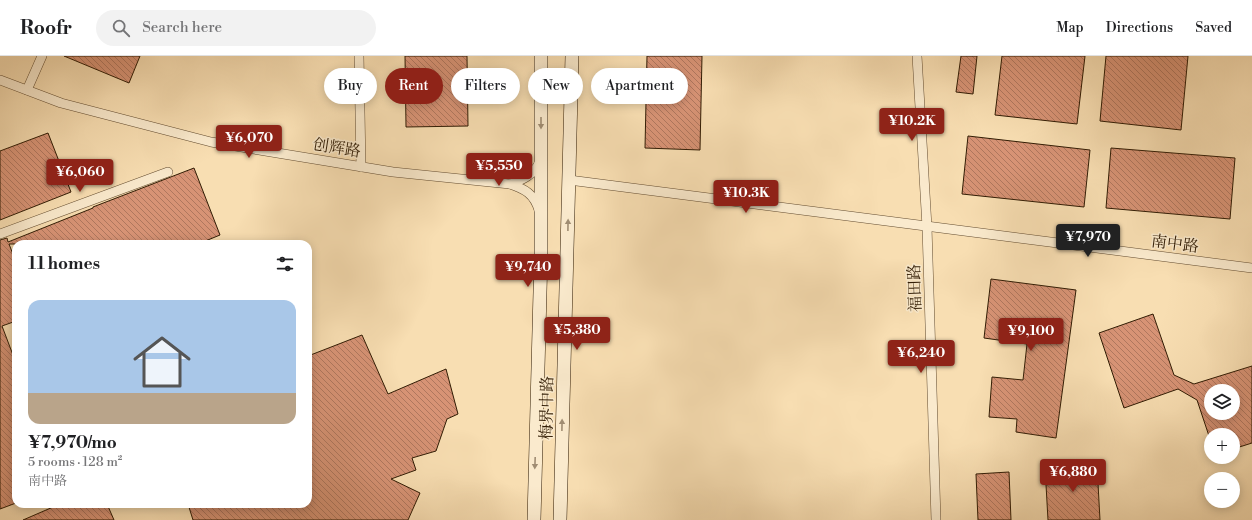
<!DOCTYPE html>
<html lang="en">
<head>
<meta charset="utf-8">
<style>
	body { margin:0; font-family:"Libre Bodoni","Noto Serif SC",serif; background:#f2f2f2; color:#202124; height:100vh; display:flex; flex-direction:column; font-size:15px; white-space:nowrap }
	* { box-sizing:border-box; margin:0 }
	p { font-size:13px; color:#757577 }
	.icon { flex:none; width:22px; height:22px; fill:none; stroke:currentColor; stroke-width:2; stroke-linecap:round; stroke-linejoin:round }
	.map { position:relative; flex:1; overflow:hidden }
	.sheet { position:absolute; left:12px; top:184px; width:300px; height:268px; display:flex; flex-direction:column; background:#fff; border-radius:12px; box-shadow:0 2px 10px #0003 }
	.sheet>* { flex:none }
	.banner { position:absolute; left:324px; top:12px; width:380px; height:36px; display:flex; gap:8px }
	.fabs { position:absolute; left:1204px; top:328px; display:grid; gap:8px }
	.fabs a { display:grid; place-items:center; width:36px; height:36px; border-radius:50%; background:#fff; box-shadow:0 2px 10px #0003; font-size:20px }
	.price { position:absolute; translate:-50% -34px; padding:0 9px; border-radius:4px; background:#8f2418; color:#fff; font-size:13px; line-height:26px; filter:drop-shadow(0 1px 2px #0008) }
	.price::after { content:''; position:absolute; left:50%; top:24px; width:12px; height:9px; margin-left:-6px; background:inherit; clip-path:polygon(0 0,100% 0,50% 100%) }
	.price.current { background:#222; color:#fff }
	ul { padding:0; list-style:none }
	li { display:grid; align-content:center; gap:8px; height:212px; padding:0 16px }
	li+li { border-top:1px solid #e0e0e0 }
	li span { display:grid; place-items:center; height:124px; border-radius:12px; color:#555 }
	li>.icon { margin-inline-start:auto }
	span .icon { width:72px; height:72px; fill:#fffc; stroke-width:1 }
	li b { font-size:17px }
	h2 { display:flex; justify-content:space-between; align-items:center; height:48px; padding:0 16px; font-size:17px }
	.tag { padding:0 14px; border-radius:18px; background:#fff; box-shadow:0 2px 10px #0003; font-size:14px; line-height:36px }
	.tag.current { background:#8f2418; color:#fff }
	header { display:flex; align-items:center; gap:24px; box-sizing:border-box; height:56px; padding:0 20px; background:#fff; border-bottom:1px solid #e0e0e0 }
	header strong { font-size:19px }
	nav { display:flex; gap:22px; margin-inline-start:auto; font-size:14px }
	.search { width:280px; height:36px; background:#f2f2f2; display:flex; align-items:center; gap:10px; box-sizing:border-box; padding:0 14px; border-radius:22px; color:#757577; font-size:15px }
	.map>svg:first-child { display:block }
	.building { fill:url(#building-back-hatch); stroke:#311c04; fill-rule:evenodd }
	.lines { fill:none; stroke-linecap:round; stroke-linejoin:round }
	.minor-casing { stroke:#634c30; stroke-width:10 }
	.secondary-casing { stroke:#311c04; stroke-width:14 }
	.minor { stroke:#faeacd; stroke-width:9 }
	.secondary { stroke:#faeacd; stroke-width:13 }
	.oneway { fill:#a08d73 }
	.labels { text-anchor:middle; stroke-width:3; stroke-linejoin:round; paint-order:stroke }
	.street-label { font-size:16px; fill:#311c04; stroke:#faeacd }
</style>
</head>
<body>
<header>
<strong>Roofr</strong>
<div class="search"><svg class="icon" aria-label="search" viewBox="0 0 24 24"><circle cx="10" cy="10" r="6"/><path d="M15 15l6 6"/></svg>Search here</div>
<nav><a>Map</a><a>Directions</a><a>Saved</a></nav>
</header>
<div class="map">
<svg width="1252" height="464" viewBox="0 0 1252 464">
	<defs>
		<pattern id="building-back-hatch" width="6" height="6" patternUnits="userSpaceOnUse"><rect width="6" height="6" fill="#d79375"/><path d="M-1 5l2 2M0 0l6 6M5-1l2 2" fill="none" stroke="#af775e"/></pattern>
	</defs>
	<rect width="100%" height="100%" fill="#f8deb2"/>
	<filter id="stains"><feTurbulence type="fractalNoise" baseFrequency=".005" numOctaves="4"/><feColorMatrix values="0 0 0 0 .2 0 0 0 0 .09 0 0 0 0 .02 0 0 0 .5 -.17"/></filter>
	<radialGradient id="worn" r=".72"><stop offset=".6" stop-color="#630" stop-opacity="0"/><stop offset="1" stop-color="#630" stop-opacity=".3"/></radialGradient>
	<g class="building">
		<polygon points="64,0 140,0 129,27"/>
		<polygon points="405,0 467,0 468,70 406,71"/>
		<polygon points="647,0 702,0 700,94 645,92"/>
		<polygon points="961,0 977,0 973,38 956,36"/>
		<polygon points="1002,0 1085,0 1077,68 995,59"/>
		<polygon points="1106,0 1188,0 1181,74 1100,65"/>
		<polygon points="48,77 71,136 0,164 0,95"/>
		<polygon points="968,80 1090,94 1084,151 962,138"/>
		<polygon points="1111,92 1235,102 1230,163 1106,152"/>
		<polygon points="194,112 220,179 198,188 9,188 16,206 16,265 2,270 16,307 16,447 0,453 0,184 7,182 8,186 93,152 93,151"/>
		<polygon points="991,223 1076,234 1056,382 1016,376 1017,363 989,361 992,321 1023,324 1027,288 984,282"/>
		<path d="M1153 258 1174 319 1194 328 1252 310V387L1233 393V379H1211L1209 380 1197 344 1178 333 1124 352 1099 277ZM1211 335H1233V357H1211Z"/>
		<polygon points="362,279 388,338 446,313 458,358 447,363 436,395 412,402 416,414 391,423 420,437 408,464 193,464 188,448 308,448 308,300"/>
		<polygon points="1097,409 1100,464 1048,464 1045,411"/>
		<polygon points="1009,416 1011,464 978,464 976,418"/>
		<polygon points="60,448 107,448 114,464 23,464"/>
	</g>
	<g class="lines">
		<defs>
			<g id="minor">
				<polyline points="359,0 361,111"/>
				<polyline points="917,0 927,171 936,464"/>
				<polyline points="0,24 61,47 211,86 393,116 510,128"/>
				<polyline points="27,34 42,0"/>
				<polyline points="569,124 1252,212"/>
				<path d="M539 154C534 138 525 133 510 128 523 124 533 119 540 106"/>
				<polyline points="0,178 168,116"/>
			</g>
			<g id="secondary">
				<polyline points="534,464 541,198 541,0"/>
				<polyline points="560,464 572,0"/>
			</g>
		</defs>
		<use href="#minor" class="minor-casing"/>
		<use href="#secondary" class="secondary-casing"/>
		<use href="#minor" class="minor"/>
		<use href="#secondary" class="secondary"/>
	</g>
	<defs><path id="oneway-solid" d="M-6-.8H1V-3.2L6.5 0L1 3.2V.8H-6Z"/></defs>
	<g class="oneway">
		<use href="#oneway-solid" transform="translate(541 67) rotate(90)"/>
		<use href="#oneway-solid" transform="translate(568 169) rotate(-89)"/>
		<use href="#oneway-solid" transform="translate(562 369) rotate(-89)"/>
		<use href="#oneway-solid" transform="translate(535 407) rotate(92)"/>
	</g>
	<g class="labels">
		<g class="street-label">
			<text transform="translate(337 91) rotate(9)" y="6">创辉路</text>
			<text transform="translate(1175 187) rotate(7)" y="6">南中路</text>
			<text transform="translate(914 232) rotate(-92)" y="6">福田路</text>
			<text transform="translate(546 352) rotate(-89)" y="6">梅界中路</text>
		</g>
	</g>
	<rect width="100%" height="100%" filter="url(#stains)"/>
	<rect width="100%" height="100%" fill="url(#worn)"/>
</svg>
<div class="fabs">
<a><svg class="icon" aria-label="layers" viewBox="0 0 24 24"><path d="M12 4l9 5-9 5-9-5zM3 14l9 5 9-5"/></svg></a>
<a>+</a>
<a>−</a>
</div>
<b class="price" style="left:912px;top:86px">¥10.2K</b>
<b class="price" style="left:249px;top:103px">¥6,070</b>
<b class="price" style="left:499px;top:131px">¥5,550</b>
<b class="price" style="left:80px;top:137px">¥6,060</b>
<b class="price" style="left:746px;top:158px">¥10.3K</b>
<b class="price current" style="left:1088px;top:202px">¥7,970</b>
<b class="price" style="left:528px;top:232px">¥9,740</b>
<b class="price" style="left:577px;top:295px">¥5,380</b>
<b class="price" style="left:1031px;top:296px">¥9,100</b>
<b class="price" style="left:921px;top:318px">¥6,240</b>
<b class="price" style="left:1073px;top:437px">¥6,880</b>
<div class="banner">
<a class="tag">Buy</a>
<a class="tag current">Rent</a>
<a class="tag">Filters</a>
<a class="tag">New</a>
<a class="tag">Apartment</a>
</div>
<section class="sheet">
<h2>11 homes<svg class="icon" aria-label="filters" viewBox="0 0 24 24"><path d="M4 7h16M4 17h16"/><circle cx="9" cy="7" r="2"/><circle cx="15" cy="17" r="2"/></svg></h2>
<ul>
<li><span style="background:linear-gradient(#a9c7e8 75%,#b9a48a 0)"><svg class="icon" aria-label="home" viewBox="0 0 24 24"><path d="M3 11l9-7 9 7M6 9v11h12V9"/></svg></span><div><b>¥7,970/mo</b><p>5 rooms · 128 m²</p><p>南中路</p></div></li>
</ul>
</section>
</div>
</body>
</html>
